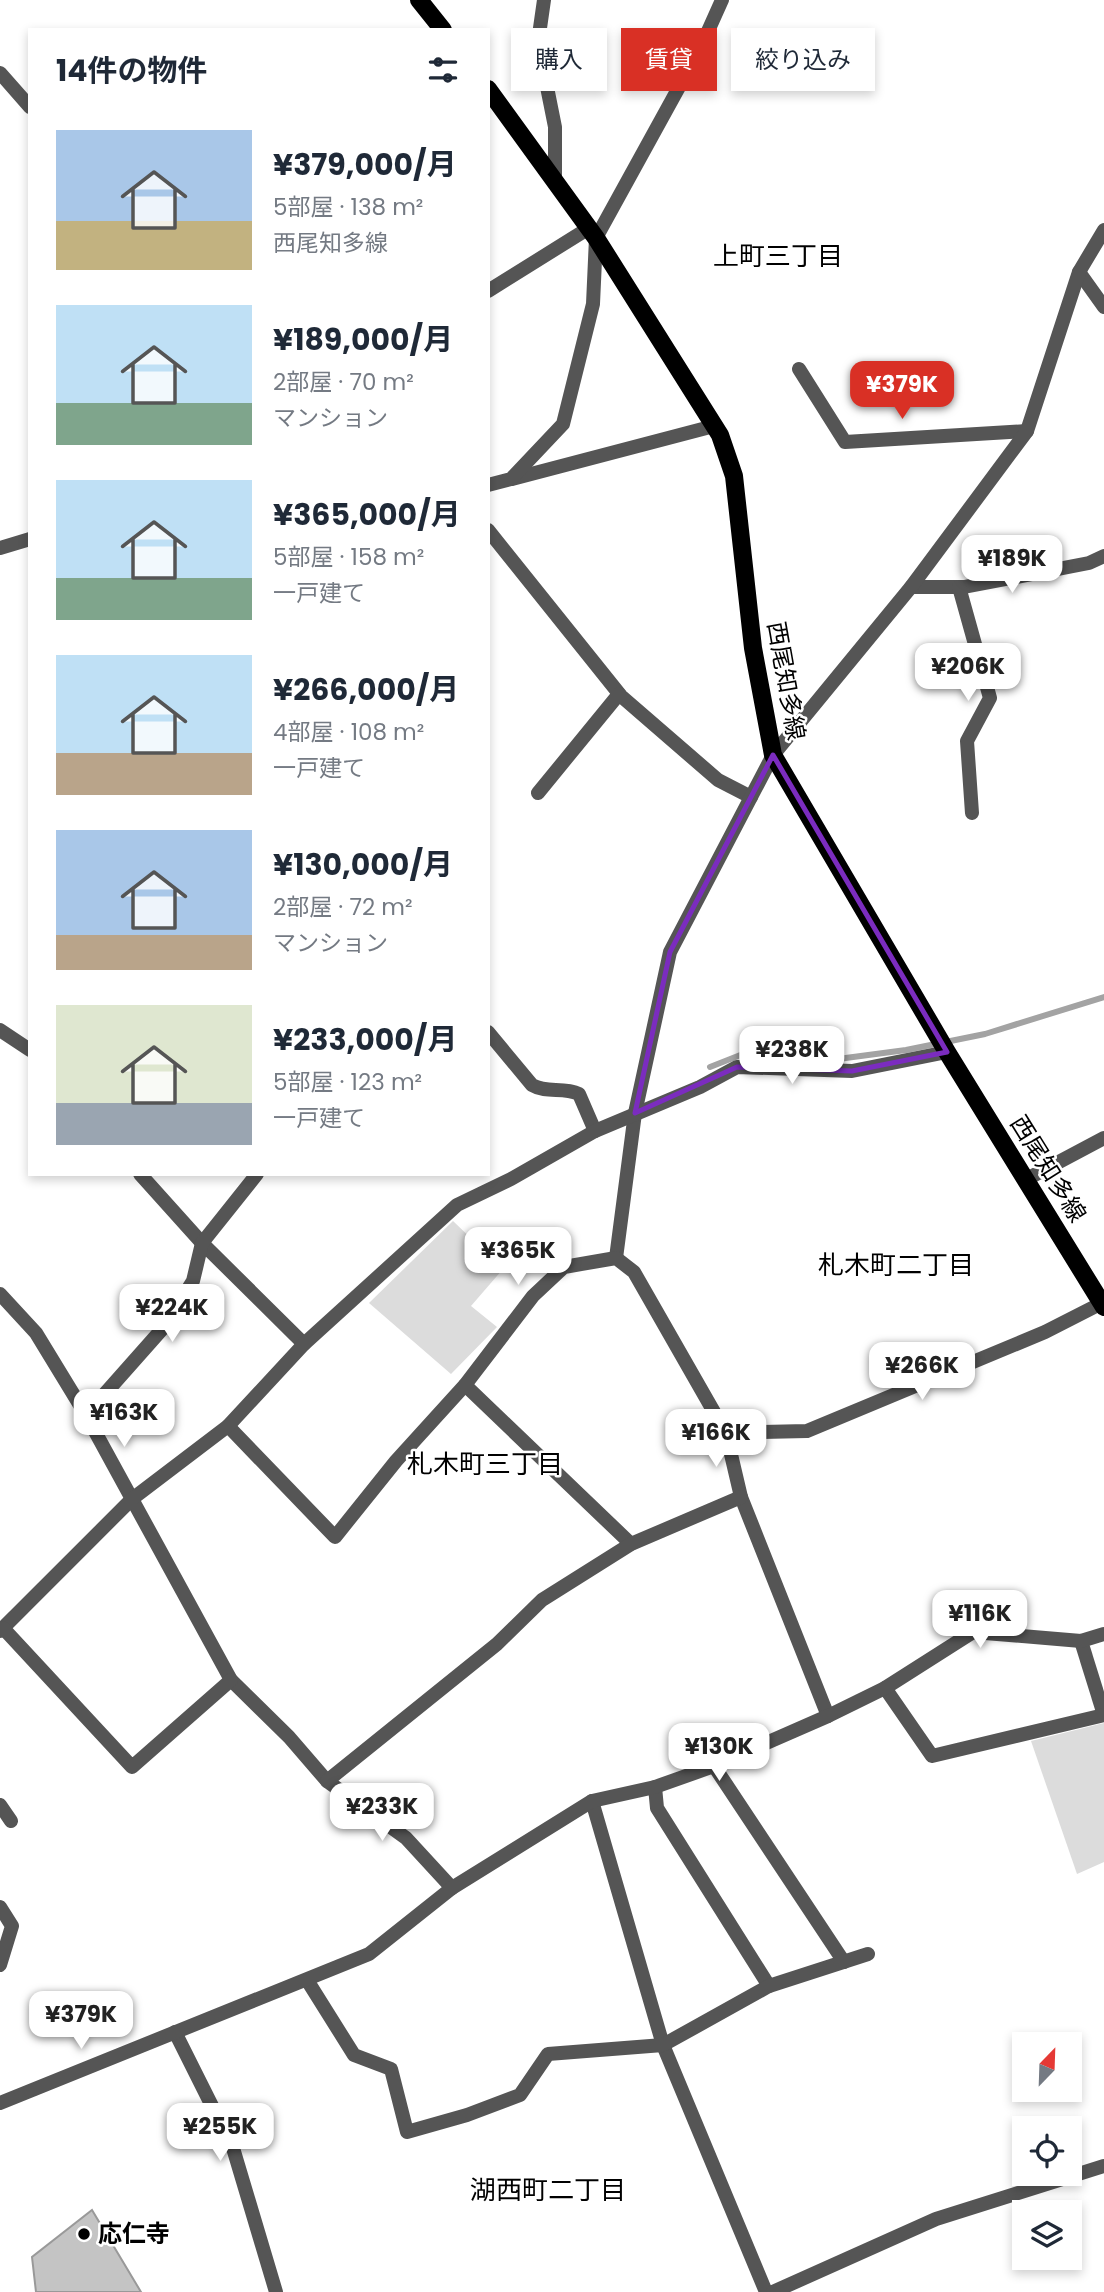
<!DOCTYPE html>
<html lang="ja">
<head>
<meta charset="utf-8">
<style>
	body { margin:0; font-family:Poppins,"Noto Sans JP",sans-serif; background:#f2f2f3; color:#1f2937; height:100vh; display:flex; flex-direction:column; font-size:26px; white-space:nowrap }
	* { box-sizing:border-box; margin:0 }
	p { font-size:23px; color:#747a83 }
	.icon { flex:none; width:38px; height:38px; fill:none; stroke:currentColor; stroke-width:2; stroke-linecap:round; stroke-linejoin:round }
	.map { position:relative; flex:1; overflow:hidden }
	.sheet { position:absolute; left:28px; top:28px; width:462px; height:1148px; display:flex; flex-direction:column; background:#fff; border-radius:0px; box-shadow:0 4px 10px #0003 }
	.sheet>* { flex:none }
	.guide { position:absolute; left:511px; top:28px; width:486px; height:63px; display:flex; gap:14px }
	.needle { width:46px; rotate:23deg }
	.tools { position:absolute; left:1012px; top:2032px; display:grid; gap:14px }
	.tools a { display:grid; place-items:center; width:70px; height:70px; border-radius:0px; background:#fff; box-shadow:0 4px 10px #0003; font-size:35px }
	.price { position:absolute; translate:-50% -60px; padding:0 16px; border-radius:14px; background:#fff; color:#222; font-size:23px; line-height:46px; filter:drop-shadow(0 2px 4px #0008) }
	.price::after { content:''; position:absolute; left:50%; top:42px; width:21px; height:16px; margin-left:-10px; background:inherit; clip-path:polygon(0 0,100% 0,50% 100%) }
	.price.active { background:#d93025; color:#fff }
	ul { padding:0; list-style:none }
	li { display:flex; align-items:center; gap:21px; height:175px; padding:0 28px }
	li span { display:grid; place-items:center; flex:none; width:196px; height:140px; border-radius:0px; color:#555 }
	li>.icon { margin-inline-start:auto }
	span .icon { width:84px; height:84px; fill:#fffc; stroke-width:1 }
	li b { font-size:30px }
	h2 { display:flex; justify-content:space-between; align-items:center; height:84px; padding:0 28px; font-size:30px }
	.chip { padding:0 24px; border-radius:0px; background:#fff; box-shadow:0 4px 10px #0003; font-size:24px; line-height:63px }
	.chip.active { background:#d93025; color:#fff }
	.map>svg:first-child { display:block }
	.green { fill:#dcdcdc }
	.lines { fill:none; stroke-linecap:round; stroke-linejoin:round }
	.stream { stroke:#a3a3a3; stroke-width:6 }
	.building { fill:#c4c4c4; stroke:#999; stroke-width:2 }
	.minor { stroke:#555; stroke-width:14 }
	.primary { stroke:#000; stroke-width:18 }
	.marked { fill:none; stroke:#7b2cbf; stroke-width:5; stroke-linejoin:round }
	.poi-dot { fill:#000; stroke:#fff; stroke-width:2.5 }
	.labels { text-anchor:middle; stroke-width:5; stroke-linejoin:round; paint-order:stroke }
	.street-label { font-size:24px; fill:#000; stroke:#fff }
	.poi-label { font-size:24px; font-weight:bold; fill:#000; stroke:#fff; text-anchor:start }
	.neighbourhood-label { font-size:26px; fill:#000; stroke:#fff }
</style>
</head>
<body>
<div class="map">
<svg width="1104" height="2292" viewBox="0 0 1104 2292">
	<rect width="100%" height="100%" fill="#fff"/>
	<g class="green">
		<polygon points="453,1221 503,1269 471,1306 497,1327 451,1374 369,1303"/>
		<polygon points="1104,1723 1104,1862 1077,1874 1031,1741"/>
	</g>
	<g class="lines">
		<polyline class="stream" points="710,1067 743,1054 838,1059 906,1050 985,1034 1104,997"/>
	</g>
	<polygon class="building" points="92,2210 141,2292 36,2292 32,2257"/>
	<g class="lines">
		<g class="minor">
			<polyline points="544,0 538,42 555,127 555,180"/>
			<polyline points="0,73 30,107"/>
			<polyline points="1079,272 1104,307"/>
			<polyline points="488,291 589,228"/>
			<polyline points="799,369 845,442 1027,431"/>
			<polyline points="512,479 714,426"/>
			<polyline points="488,485 511,479 563,424 593,304 596,238 700,49 722,0"/>
			<polyline points="488,530 621,696 718,780 751,797"/>
			<polyline points="0,548 30,539"/>
			<polyline points="911,587 964,587 1089,563 1104,556"/>
			<polyline points="959,587 990,698 967,741 972,813"/>
			<polyline points="538,793 619,694"/>
			<polyline points="0,1030 30,1050"/>
			<path d="M488 1032 532 1085C547 1094 563 1086 579 1094L595 1131"/>
			<polyline points="140,1174 202,1243 304,1344"/>
			<polyline points="1025,1180 1104,1138"/>
			<polyline points="616,1258 635,1113 670,952 773,755 911,587 1027,431 1079,272 1104,230"/>
			<polyline points="0,1294 36,1333 86,1415 231,1680 289,1737 327,1781 406,1838 452,1888"/>
			<polyline points="465,1385 631,1544"/>
			<polyline points="86,1415 164,1327 193,1281 202,1243 257,1174"/>
			<polyline points="228,1426 335,1537 396,1461 465,1385 533,1296 564,1267 616,1258 634,1272 726,1433 741,1497 828,1716"/>
			<polyline points="726,1433 807,1431 1045,1332 1102,1303"/>
			<polyline points="3,1628 132,1499 228,1426 304,1344 457,1205 511,1179 595,1131 700,1087 737,1067 852,1071 947,1052"/>
			<polyline points="0,1631 3,1628 132,1767 231,1680"/>
			<polyline points="1081,1641 1104,1715"/>
			<polyline points="885,1688 932,1756 1104,1715"/>
			<polyline points="714,1766 844,1962"/>
			<polyline points="327,1781 497,1644 542,1600 631,1544 741,1497"/>
			<polyline points="655,1787 657,1808 769,1986"/>
			<polyline points="592,1801 663,2045 766,2292"/>
			<polyline points="0,1805 11,1821"/>
			<polyline points="0,1907 12,1926 0,1965"/>
			<polyline points="307,1980 354,2055 391,2069 407,2132 467,2115 520,2095 548,2054 663,2045 769,1986 868,1954"/>
			<polyline points="175,2032 233,2148 276,2292"/>
			<polyline points="0,2103 369,1954 452,1888 592,1801 655,1787 714,1766 828,1716 885,1688 973,1632 1081,1641 1104,1634"/>
			<polyline points="773,2292 936,2219 1104,2166"/>
		</g>
		<g class="primary">
			<polyline points="419,0 443,30"/>
			<polyline points="488,89 596,238 720,435 734,476 753,648 773,755 947,1052 1104,1307"/>
		</g>
	</g>
	<path class="marked" d="M773 755 947 1052 852 1071 737 1067 635 1113 670 952Z"/>
	<circle class="poi-dot" cx="84" cy="2234" r="7"/>
	<g class="labels">
		<g class="street-label">
			<text transform="translate(786 681) rotate(80)" y="8">西尾知多線</text>
			<text transform="translate(1048 1169) rotate(58)" y="8">西尾知多線</text>
		</g>
		<g class="poi-label">
			<text x="98" y="2242">応仁寺</text>
		</g>
		<g class="neighbourhood-label">
			<text x="778" y="265">上町三丁目</text>
			<text x="896" y="1274">札木町二丁目</text>
			<text x="485" y="1473">札木町三丁目</text>
			<text x="548" y="2199">湖西町二丁目</text>
		</g>
	</g>
</svg>
<div class="tools">
<a><svg class="needle" viewBox="-14 -14 28 28"><path d="M0-13l5 13h-10z" fill="#e53935"/><path d="M0 13l5-13h-10z" fill="#747a83"/></svg></a>
<a><svg class="icon" aria-label="locate" viewBox="0 0 24 24"><circle cx="12" cy="12" r="6"/><path d="M12 2v4M12 18v4M2 12h4M18 12h4"/></svg></a>
<a><svg class="icon" aria-label="layers" viewBox="0 0 24 24"><path d="M12 4l9 5-9 5-9-5zM3 14l9 5 9-5"/></svg></a>
</div>
<b class="price active" style="left:902px;top:421px">¥379K</b>
<b class="price" style="left:1012px;top:595px">¥189K</b>
<b class="price" style="left:968px;top:703px">¥206K</b>
<b class="price" style="left:792px;top:1086px">¥238K</b>
<b class="price" style="left:518px;top:1287px">¥365K</b>
<b class="price" style="left:172px;top:1344px">¥224K</b>
<b class="price" style="left:922px;top:1402px">¥266K</b>
<b class="price" style="left:124px;top:1449px">¥163K</b>
<b class="price" style="left:716px;top:1469px">¥166K</b>
<b class="price" style="left:980px;top:1650px">¥116K</b>
<b class="price" style="left:719px;top:1783px">¥130K</b>
<b class="price" style="left:382px;top:1843px">¥233K</b>
<b class="price" style="left:81px;top:2051px">¥379K</b>
<b class="price" style="left:220px;top:2163px">¥255K</b>
<div class="guide">
<a class="chip">購入</a>
<a class="chip active">賃貸</a>
<a class="chip">絞り込み</a>
</div>
<section class="sheet">
<h2>14件の物件<svg class="icon" aria-label="filters" viewBox="0 0 24 24"><path d="M4 7h16M4 17h16"/><circle cx="9" cy="7" r="2"/><circle cx="15" cy="17" r="2"/></svg></h2>
<ul>
<li><span style="background:linear-gradient(#a9c7e8 65%,#c2b280 0)"><svg class="icon" aria-label="home" viewBox="0 0 24 24"><path d="M3 11l9-7 9 7M6 9v11h12V9"/></svg></span><div><b>¥379,000/月</b><p>5部屋 · 138 m²</p><p>西尾知多線</p></div></li>
<li><span style="background:linear-gradient(#bfe0f5 70%,#7fa58c 0)"><svg class="icon" aria-label="home" viewBox="0 0 24 24"><path d="M3 11l9-7 9 7M6 9v11h12V9"/></svg></span><div><b>¥189,000/月</b><p>2部屋 · 70 m²</p><p>マンション</p></div></li>
<li><span style="background:linear-gradient(#bfe0f5 70%,#7fa58c 0)"><svg class="icon" aria-label="home" viewBox="0 0 24 24"><path d="M3 11l9-7 9 7M6 9v11h12V9"/></svg></span><div><b>¥365,000/月</b><p>5部屋 · 158 m²</p><p>一戸建て</p></div></li>
<li><span style="background:linear-gradient(#bfe0f5 70%,#b9a48a 0)"><svg class="icon" aria-label="home" viewBox="0 0 24 24"><path d="M3 11l9-7 9 7M6 9v11h12V9"/></svg></span><div><b>¥266,000/月</b><p>4部屋 · 108 m²</p><p>一戸建て</p></div></li>
<li><span style="background:linear-gradient(#a9c7e8 75%,#b9a48a 0)"><svg class="icon" aria-label="home" viewBox="0 0 24 24"><path d="M3 11l9-7 9 7M6 9v11h12V9"/></svg></span><div><b>¥130,000/月</b><p>2部屋 · 72 m²</p><p>マンション</p></div></li>
<li><span style="background:linear-gradient(#dfe7d0 70%,#9aa5b1 0)"><svg class="icon" aria-label="home" viewBox="0 0 24 24"><path d="M3 11l9-7 9 7M6 9v11h12V9"/></svg></span><div><b>¥233,000/月</b><p>5部屋 · 123 m²</p><p>一戸建て</p></div></li>
</ul>
</section>
</div>
</body>
</html>
